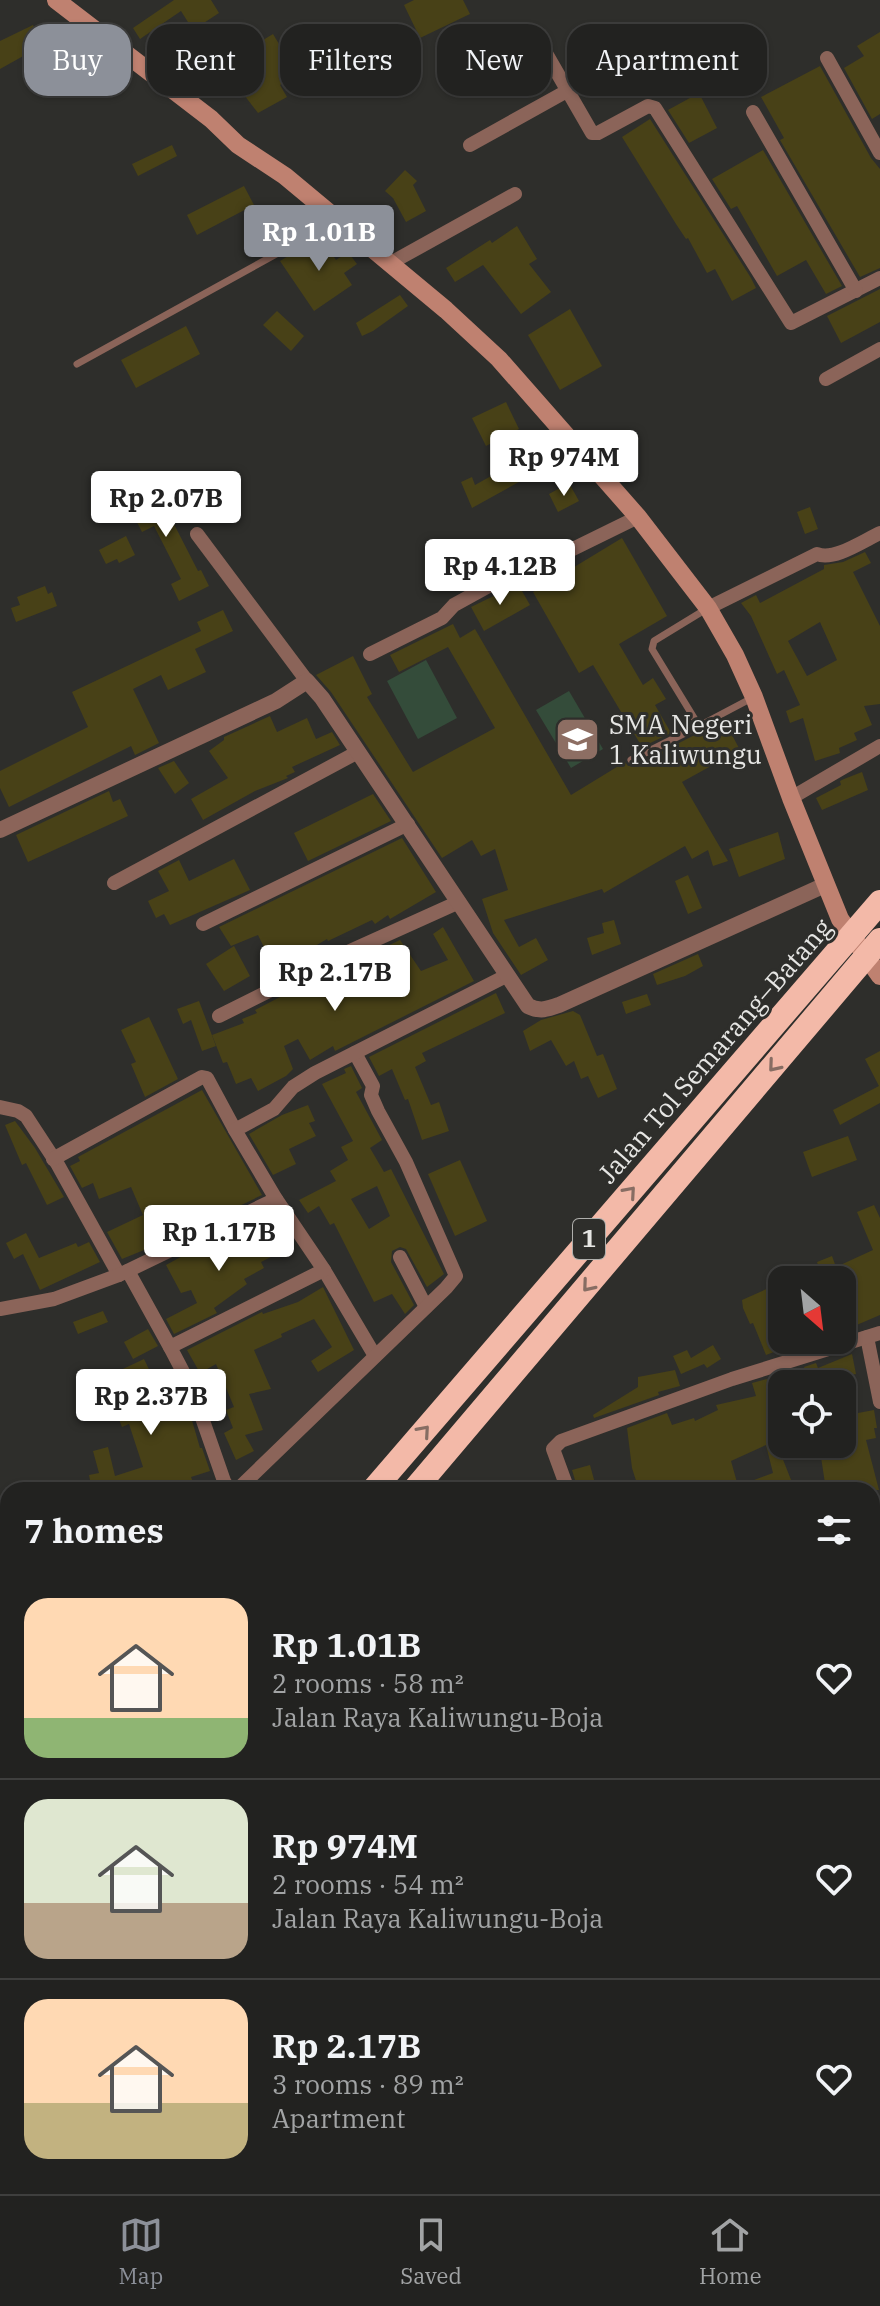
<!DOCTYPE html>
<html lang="en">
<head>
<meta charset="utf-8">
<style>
	body { margin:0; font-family:"IBM Plex Serif",serif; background:#2a2a29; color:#f1f3f6; height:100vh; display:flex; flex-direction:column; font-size:30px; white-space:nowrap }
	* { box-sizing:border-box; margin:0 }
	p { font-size:26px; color:#a2a4a5 }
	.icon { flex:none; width:44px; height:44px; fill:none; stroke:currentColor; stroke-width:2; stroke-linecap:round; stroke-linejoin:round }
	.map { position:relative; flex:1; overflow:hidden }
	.side { position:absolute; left:0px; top:1482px; width:880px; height:712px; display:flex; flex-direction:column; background:#222220; border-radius:24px 24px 0 0; box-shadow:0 2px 6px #0004,0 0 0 2px #3f3f3e }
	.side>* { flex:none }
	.top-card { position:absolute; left:24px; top:24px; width:832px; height:72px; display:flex; gap:16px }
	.needle { width:52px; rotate:152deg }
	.tools { position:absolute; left:768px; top:1266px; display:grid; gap:16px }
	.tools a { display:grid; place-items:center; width:88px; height:88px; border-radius:16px; background:#222220; box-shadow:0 2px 6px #0004,0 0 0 2px #3f3f3e; font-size:40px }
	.price { position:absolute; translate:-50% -68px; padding:0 18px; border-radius:8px; background:#fff; color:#222; font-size:26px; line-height:52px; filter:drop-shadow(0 2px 4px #0008) }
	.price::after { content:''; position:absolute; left:50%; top:48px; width:24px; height:18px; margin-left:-12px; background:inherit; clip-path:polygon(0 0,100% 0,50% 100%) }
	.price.selected { background:#8c9099; color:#fff }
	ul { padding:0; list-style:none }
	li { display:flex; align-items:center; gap:24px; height:200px; padding:0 24px }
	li+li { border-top:2px solid #3f3f3e }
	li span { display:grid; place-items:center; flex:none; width:224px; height:160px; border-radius:24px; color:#555 }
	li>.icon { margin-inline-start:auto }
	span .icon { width:96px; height:96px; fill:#fffc; stroke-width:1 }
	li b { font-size:34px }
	h2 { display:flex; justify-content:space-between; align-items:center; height:96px; padding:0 24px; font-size:34px }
	.pill { padding:0 28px; border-radius:24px; background:#222220; box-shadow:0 2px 6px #0004,0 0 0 2px #3f3f3e; font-size:28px; line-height:72px }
	.pill.selected { background:#8c9099; color:#fff }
	.tab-bar { display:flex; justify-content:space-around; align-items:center; height:112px; border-top:2px solid #3f3f3e; background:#222220; font-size:22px; color:#a2a4a5 }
	.tab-bar a { display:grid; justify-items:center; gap:4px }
	.tab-bar .selected { color:#8c9099 }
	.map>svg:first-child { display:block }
	.green { fill:#344c3a }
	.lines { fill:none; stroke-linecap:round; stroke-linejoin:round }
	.stream { stroke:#4e878a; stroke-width:5 }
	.building { fill:#484117; fill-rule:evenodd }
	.service { stroke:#8b6459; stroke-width:7 }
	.minor { stroke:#8b6459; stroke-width:14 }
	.tertiary { stroke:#8b6459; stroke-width:16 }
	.secondary { stroke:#bf8170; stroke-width:18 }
	.motorway { stroke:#f3b9a8; stroke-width:24 }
	.oneway { stroke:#876d63 }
	.labels { text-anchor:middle; stroke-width:6; stroke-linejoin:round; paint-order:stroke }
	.shield { fill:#2e2e2b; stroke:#afafac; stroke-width:2 }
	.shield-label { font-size:24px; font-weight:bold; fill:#e6e6e4 }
	.poi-label { font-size:26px; fill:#e6e6e4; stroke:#2e2e2b; text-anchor:start }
	.street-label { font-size:26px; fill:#e6e6e4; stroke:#2e2e2b }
</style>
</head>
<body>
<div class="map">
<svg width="880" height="2194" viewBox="0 0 880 2194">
	<rect width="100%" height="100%" fill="#2e2e2b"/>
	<g class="green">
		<polygon points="426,660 457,718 418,739 387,681"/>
		<polygon points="569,691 603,749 571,768 536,710"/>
	</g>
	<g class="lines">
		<polyline class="stream" points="620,2186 627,2194"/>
	</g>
	<g class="building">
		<polygon points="174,0 211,0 219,13 193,30 181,11 140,39 133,28"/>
		<polygon points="414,0 463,0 470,14 420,38 404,5"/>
		<polygon points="33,25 43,45 0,69 0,41"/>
		<polygon points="880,32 880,114 872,119 844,68 864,56 857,46"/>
		<polygon points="273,34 297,74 280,85 287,97 258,113 235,83 223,91 215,78 249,58 245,51"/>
		<polygon points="820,66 871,158 880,169 880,268 860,277 780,140 784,138 761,97"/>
		<polygon points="699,93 717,128 689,143 668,110"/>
		<polygon points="650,119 751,278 756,288 732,301 715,269 707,273 688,238 686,239 676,224 622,137"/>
		<polygon points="172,145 177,156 138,176 132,164"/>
		<polygon points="763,150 842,286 826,294 806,260 777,276 737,206 731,209 712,179"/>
		<polygon points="405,170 417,181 413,185 426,211 406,222 393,198 385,191"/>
		<polygon points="244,186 254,205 197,235 187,215"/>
		<polygon points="517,226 537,259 529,264 551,292 521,314 483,265 455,282 446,268 490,240 492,243"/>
		<polygon points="322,240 336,260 348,252 357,264 344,273 352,285 314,311 280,261 311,242 314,246"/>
		<polygon points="880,289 880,322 841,343 827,316"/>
		<polygon points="400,295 408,306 373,331 362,336 356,323"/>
		<polygon points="570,309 602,366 560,390 528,335"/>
		<polygon points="277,311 304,336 291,351 263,325"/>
		<polygon points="186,326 200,354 136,388 121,360"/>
		<polygon points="506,402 519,429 486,446 472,418"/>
		<polygon points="536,451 546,467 472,508 461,482 472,477 475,485"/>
		<polygon points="569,483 579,501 558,512 549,494"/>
		<polygon points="136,484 142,496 156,489 198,571 201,570 209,586 179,601 171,584 181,579 154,526 142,532 121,491"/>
		<polygon points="810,507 818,529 805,534 797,512"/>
		<polygon points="126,536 135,555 119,563 117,559 106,564 99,550"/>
		<polygon points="622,538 667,616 619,644 643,685 653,678 666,699 655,705 671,733 642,747 593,665 579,673 533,592"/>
		<path d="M865 552 871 563 853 572 880 626V704L864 706 872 725 854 733 857 740 839 748 840 753 815 761 803 718 790 723 786 711 800 705 784 670 777 674 751 616 741 603 756 595 760 603 824 569V565L843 562ZM820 622 837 660 807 676 788 641Z"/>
		<polygon points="518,584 530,605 484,631 471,607"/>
		<polygon points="45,586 48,594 52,592 57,606 16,622 11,608 20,605 17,597"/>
		<polygon points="223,610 233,631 195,649 206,672 168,690 161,675 133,689 159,743 135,755 131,746 9,807 0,788 0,771 88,727 72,692 201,631 197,622"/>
		<polygon points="453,624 460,638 475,629 571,795 625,762 628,766 634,766 724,720 740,750 682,782 728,861 713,866 708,850 692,859 685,846 604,893 602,889 504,920 519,947 536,938 548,960 521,975 493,933 482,899 508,890 495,849 481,856 472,840 442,858 331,692 316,675 353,656 372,694 367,697 370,702 413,772 495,728 448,647 399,672 390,655"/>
		<polygon points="270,716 277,732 307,718 316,739 332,732 340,745 292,767 295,772 286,776 288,778 255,791 203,820 191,799 228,778 209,751 224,740 224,737"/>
		<polygon points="174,761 189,783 175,794 158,768"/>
		<polygon points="862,772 868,790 822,810 816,798 841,785 840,781 844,779"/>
		<polygon points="109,791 113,802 120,799 128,816 28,862 16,835"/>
		<polygon points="373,794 391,821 308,861 294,833"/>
		<polygon points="778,832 785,859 739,877 729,849"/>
		<polygon points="402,838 436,892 390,919 388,915 375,924 372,920 328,941 327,939 288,962 292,968 278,976 258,935 231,946 219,927"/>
		<polygon points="234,859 250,890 170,925 164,914 156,918 148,901 169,891 158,871 179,860 189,881"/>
		<polygon points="688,875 702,908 688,914 675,881"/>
		<polygon points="614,920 621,944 592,955 587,938 604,933 602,923"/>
		<polygon points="443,927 474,981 335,1051 333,1046 310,1060 298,1039 284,1046 293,1069 286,1076 258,1091 251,1078 236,1084 227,1062 223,1063 212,1035 244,1023 242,1019 257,1013 255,1010 303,985 305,988 314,982 317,987 358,963 377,997 402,983 381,949 400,940 421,971 448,960 433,934"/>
		<polygon points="234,946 250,976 224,991 206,964"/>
		<polygon points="698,954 703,966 685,976 657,985 653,974"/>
		<polygon points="496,993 505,1013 422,1053 426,1061 415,1067 431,1105 439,1102 449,1131 422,1140 408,1099 405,1100 392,1069 379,1076 369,1057"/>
		<polygon points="647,994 651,1005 626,1014 622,1002"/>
		<polygon points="199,1001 216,1046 202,1051 191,1020 183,1024 177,1009"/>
		<polygon points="573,1011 580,1015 597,1056 603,1054 617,1089 598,1098 588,1076 581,1079 574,1061 566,1066 551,1040 530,1051 523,1031 541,1020"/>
		<polygon points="149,1017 178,1079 145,1097 131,1064 136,1062 121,1030"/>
		<polygon points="880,1051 880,1103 840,1125 833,1110 879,1086 865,1059"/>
		<path d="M351 1066 362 1088 356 1092 382 1140 370 1148 384 1172 391 1169 444 1274 427 1287 406 1249 400 1247 392 1251 391 1262 414 1305 405 1314 392 1294 374 1302 334 1223 330 1225 319 1206 308 1213 299 1200 336 1181 330 1171 348 1160 341 1147 353 1141 322 1084 346 1073 344 1069ZM377 1186 390 1216 369 1229 351 1199Z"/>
		<polygon points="202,1090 262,1195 171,1239 122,1259 107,1232 143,1215 131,1187 99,1199 93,1183 82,1188 70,1166 80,1161 78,1157"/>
		<polygon points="308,1105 315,1121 309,1123 316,1136 289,1149 296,1164 273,1175 249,1134 282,1115"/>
		<polygon points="15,1121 35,1148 64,1197 47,1205 26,1163 22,1165 5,1125"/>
		<polygon points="848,1136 857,1160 812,1177 803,1152"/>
		<polygon points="460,1160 487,1221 455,1236 428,1174"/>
		<polygon points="874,1205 880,1218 880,1315 845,1330 842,1319 842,1280 807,1280 821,1274 817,1262 832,1256 836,1267 873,1250 857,1212"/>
		<polygon points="247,1227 258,1243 281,1232 289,1248 261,1262 264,1268 244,1279 247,1284 214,1308 217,1313 174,1334 166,1319 197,1303 191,1290 181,1293 166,1265 197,1248 200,1253"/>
		<polygon points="26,1233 39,1258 76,1243 78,1247 89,1242 100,1262 40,1290 23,1254 14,1259 6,1243"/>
		<polygon points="323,1287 354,1350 318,1372 311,1361 332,1347 314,1319 281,1334 282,1337 254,1350 271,1389 249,1394 263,1430 245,1435 254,1451 236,1460 224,1433 233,1428 226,1410 234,1407 216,1364 200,1373 187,1350 262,1312 263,1314 298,1302"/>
		<polygon points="771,1287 782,1307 782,1349 766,1355 753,1323 750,1324 743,1308 742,1300"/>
		<polygon points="103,1311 108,1322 78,1334 73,1322"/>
		<polygon points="148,1329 158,1346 133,1359 124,1342"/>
		<polygon points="713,1345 721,1359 707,1368 704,1364 681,1374 673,1356 687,1350 691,1358"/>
		<polygon points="852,1354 856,1374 842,1377 843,1380 834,1384 829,1384 827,1380 809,1384 804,1367 816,1363 818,1368"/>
		<polygon points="144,1359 160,1392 171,1388 179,1412 189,1410 200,1448 202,1448 210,1471 191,1477 196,1490 92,1490 89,1475 99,1473 93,1451 108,1447 115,1476 143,1467 129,1424 122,1427 115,1409 118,1408 106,1377"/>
		<polygon points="675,1370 680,1386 658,1392 659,1395 594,1418 593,1415 638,1387 638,1377"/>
		<path d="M767 1379 782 1428V1444H813V1447L782 1457 795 1490H639L632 1468 627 1428 667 1413 672 1425 694 1418 695 1421 718 1410 716 1405 756 1396 752 1383ZM766 1445 773 1473 738 1486 731 1461Z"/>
		<polygon points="874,1410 877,1428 874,1428 876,1438 866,1440 879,1490 826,1490 819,1444 842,1444 842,1416"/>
		<polygon points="590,1465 596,1487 578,1490 572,1470"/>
	</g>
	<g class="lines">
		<g class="service">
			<polyline points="77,364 336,221"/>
			<polyline points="708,608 654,641 652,649 699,726 752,698"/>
			<polyline points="631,760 699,726"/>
		</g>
		<g class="minor">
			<polyline points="496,55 536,36 592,133 598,133 648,106 655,108 791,323 880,278"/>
			<polyline points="827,58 880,153"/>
			<polyline points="753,112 856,291"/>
			<polyline points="470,145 567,91"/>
			<polyline points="389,264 515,194"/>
			<polyline points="826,379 880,349"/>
			<polyline points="197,534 307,681"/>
			<path d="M708 608 817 554C834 561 863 541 880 533"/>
			<polyline points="370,654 442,618 454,605 507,576 528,571 638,517"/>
			<polyline points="791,798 880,746"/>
			<polyline points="114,883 358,752"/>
			<polyline points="203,924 408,824"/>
			<polyline points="219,1016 337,957 459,902"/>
			<polyline points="0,1107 18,1111 26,1116 58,1165 119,1275"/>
			<polyline points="53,1159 202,1077 207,1078 235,1130"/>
			<polyline points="400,1257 426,1307"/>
			<polyline points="324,1270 375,1356"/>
			<polyline points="128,1271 170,1347"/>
			<polyline points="0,1309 54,1299 119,1275 276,1199"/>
			<polyline points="867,1337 880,1402"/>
			<polyline points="237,1490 446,1288 456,1276 406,1162 378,1111 371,1095 373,1086 355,1053"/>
			<polyline points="239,1490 227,1486 224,1481 192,1389 170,1347 324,1270 276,1199 235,1130 274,1109 293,1087 315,1073 506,976"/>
			<polyline points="568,1490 553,1449 561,1441 732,1379 880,1333"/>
			<polyline points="872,1537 880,1536"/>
			<polyline points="0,1550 8,1548"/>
			<polyline points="872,1812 880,1809"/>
			<polyline points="872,1946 880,1939"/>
			<polyline points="872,2131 880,2144"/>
			<polyline points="0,2150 8,2146"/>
			<polyline points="669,2186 671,2194"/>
			<polyline points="58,2194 67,2190"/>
			<polyline points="148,2194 166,2186"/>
			<polyline points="294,2194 313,2186"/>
			<polyline points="715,2194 726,2186"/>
		</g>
		<path class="tertiary" d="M0 830 276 701 307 681 322 698 528 1006C540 1012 548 1009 559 1005L825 885"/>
		<polyline class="secondary" points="56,0 211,119 238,145 285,176 446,310 499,359 638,517 708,608 735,655 754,697 791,798 840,919 880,976"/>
		<g class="motorway">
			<polyline points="373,1490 880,902"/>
			<polyline points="414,1490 880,940"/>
			<polyline points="0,1865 8,1858"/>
			<polyline points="0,1903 8,1896"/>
		</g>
	</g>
	<defs><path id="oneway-chevron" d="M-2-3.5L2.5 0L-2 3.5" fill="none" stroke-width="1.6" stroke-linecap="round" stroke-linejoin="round" transform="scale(2)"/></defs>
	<g class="oneway">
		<use href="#oneway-chevron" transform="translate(774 1066) rotate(130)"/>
		<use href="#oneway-chevron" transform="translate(630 1192) rotate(-49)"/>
		<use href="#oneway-chevron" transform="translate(588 1286) rotate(130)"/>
		<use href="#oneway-chevron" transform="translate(424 1431) rotate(-49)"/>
	</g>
	<defs>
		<symbol id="school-square" viewBox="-11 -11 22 22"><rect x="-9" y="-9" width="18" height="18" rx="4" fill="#8d6e63" stroke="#2e2e2b"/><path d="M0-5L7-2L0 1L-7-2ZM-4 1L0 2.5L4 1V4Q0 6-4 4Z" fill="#fff"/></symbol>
	</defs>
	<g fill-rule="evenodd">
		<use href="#school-square" x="552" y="714" width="51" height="51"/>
	</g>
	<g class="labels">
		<rect class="shield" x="573" y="1219" width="32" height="40" rx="6"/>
		<g class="shield-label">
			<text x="589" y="1247">1</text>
		</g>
		<g class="poi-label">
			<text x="609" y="734">SMA Negeri<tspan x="609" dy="30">1 Kaliwungu</tspan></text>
		</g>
		<g class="street-label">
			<text transform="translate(715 1051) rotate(-49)" y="9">Jalan Tol Semarang–Batang</text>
		</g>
	</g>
</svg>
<div class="tools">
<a><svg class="needle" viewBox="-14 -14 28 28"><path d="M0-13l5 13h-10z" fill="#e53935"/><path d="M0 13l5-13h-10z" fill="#a2a4a5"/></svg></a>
<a><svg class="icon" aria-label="locate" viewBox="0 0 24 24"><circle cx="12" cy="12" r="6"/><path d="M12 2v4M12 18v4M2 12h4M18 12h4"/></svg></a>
</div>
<b class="price selected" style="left:319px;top:273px">Rp 1.01B</b>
<b class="price" style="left:564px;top:498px">Rp 974M</b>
<b class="price" style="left:166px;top:539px">Rp 2.07B</b>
<b class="price" style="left:500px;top:607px">Rp 4.12B</b>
<b class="price" style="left:335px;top:1013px">Rp 2.17B</b>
<b class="price" style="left:219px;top:1273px">Rp 1.17B</b>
<b class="price" style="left:151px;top:1437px">Rp 2.37B</b>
<div class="top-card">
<a class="pill selected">Buy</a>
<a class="pill">Rent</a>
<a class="pill">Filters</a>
<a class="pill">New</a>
<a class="pill">Apartment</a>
</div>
<section class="side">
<h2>7 homes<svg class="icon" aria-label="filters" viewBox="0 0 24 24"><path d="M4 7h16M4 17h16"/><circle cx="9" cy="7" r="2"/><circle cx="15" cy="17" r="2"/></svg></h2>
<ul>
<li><span style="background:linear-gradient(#ffd9b3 75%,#8fb573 0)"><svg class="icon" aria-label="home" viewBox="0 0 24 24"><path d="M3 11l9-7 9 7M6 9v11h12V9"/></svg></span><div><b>Rp 1.01B</b><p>2 rooms · 58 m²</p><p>Jalan Raya Kaliwungu-Boja</p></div><svg class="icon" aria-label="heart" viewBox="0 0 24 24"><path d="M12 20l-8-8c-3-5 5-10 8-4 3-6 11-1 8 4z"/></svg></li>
<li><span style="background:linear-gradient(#dfe7d0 65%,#b9a48a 0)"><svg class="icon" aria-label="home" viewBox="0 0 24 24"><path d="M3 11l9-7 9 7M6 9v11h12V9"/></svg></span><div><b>Rp 974M</b><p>2 rooms · 54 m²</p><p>Jalan Raya Kaliwungu-Boja</p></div><svg class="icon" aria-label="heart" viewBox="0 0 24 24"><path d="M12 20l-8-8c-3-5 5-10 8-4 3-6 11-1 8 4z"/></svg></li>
<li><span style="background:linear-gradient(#ffd9b3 65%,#c2b280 0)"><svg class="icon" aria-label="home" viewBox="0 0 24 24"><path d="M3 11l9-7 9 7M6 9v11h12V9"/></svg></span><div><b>Rp 2.17B</b><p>3 rooms · 89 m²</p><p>Apartment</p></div><svg class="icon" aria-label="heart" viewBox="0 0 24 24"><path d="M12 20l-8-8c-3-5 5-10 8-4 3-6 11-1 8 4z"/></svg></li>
</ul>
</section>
</div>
<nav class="tab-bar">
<a class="selected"><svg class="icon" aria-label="map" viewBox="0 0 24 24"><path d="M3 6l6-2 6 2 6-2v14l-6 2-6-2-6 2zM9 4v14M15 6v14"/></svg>Map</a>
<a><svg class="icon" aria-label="saved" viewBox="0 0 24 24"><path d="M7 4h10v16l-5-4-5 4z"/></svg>Saved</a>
<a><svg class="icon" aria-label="home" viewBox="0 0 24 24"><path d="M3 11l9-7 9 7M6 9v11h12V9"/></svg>Home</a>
</nav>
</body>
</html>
